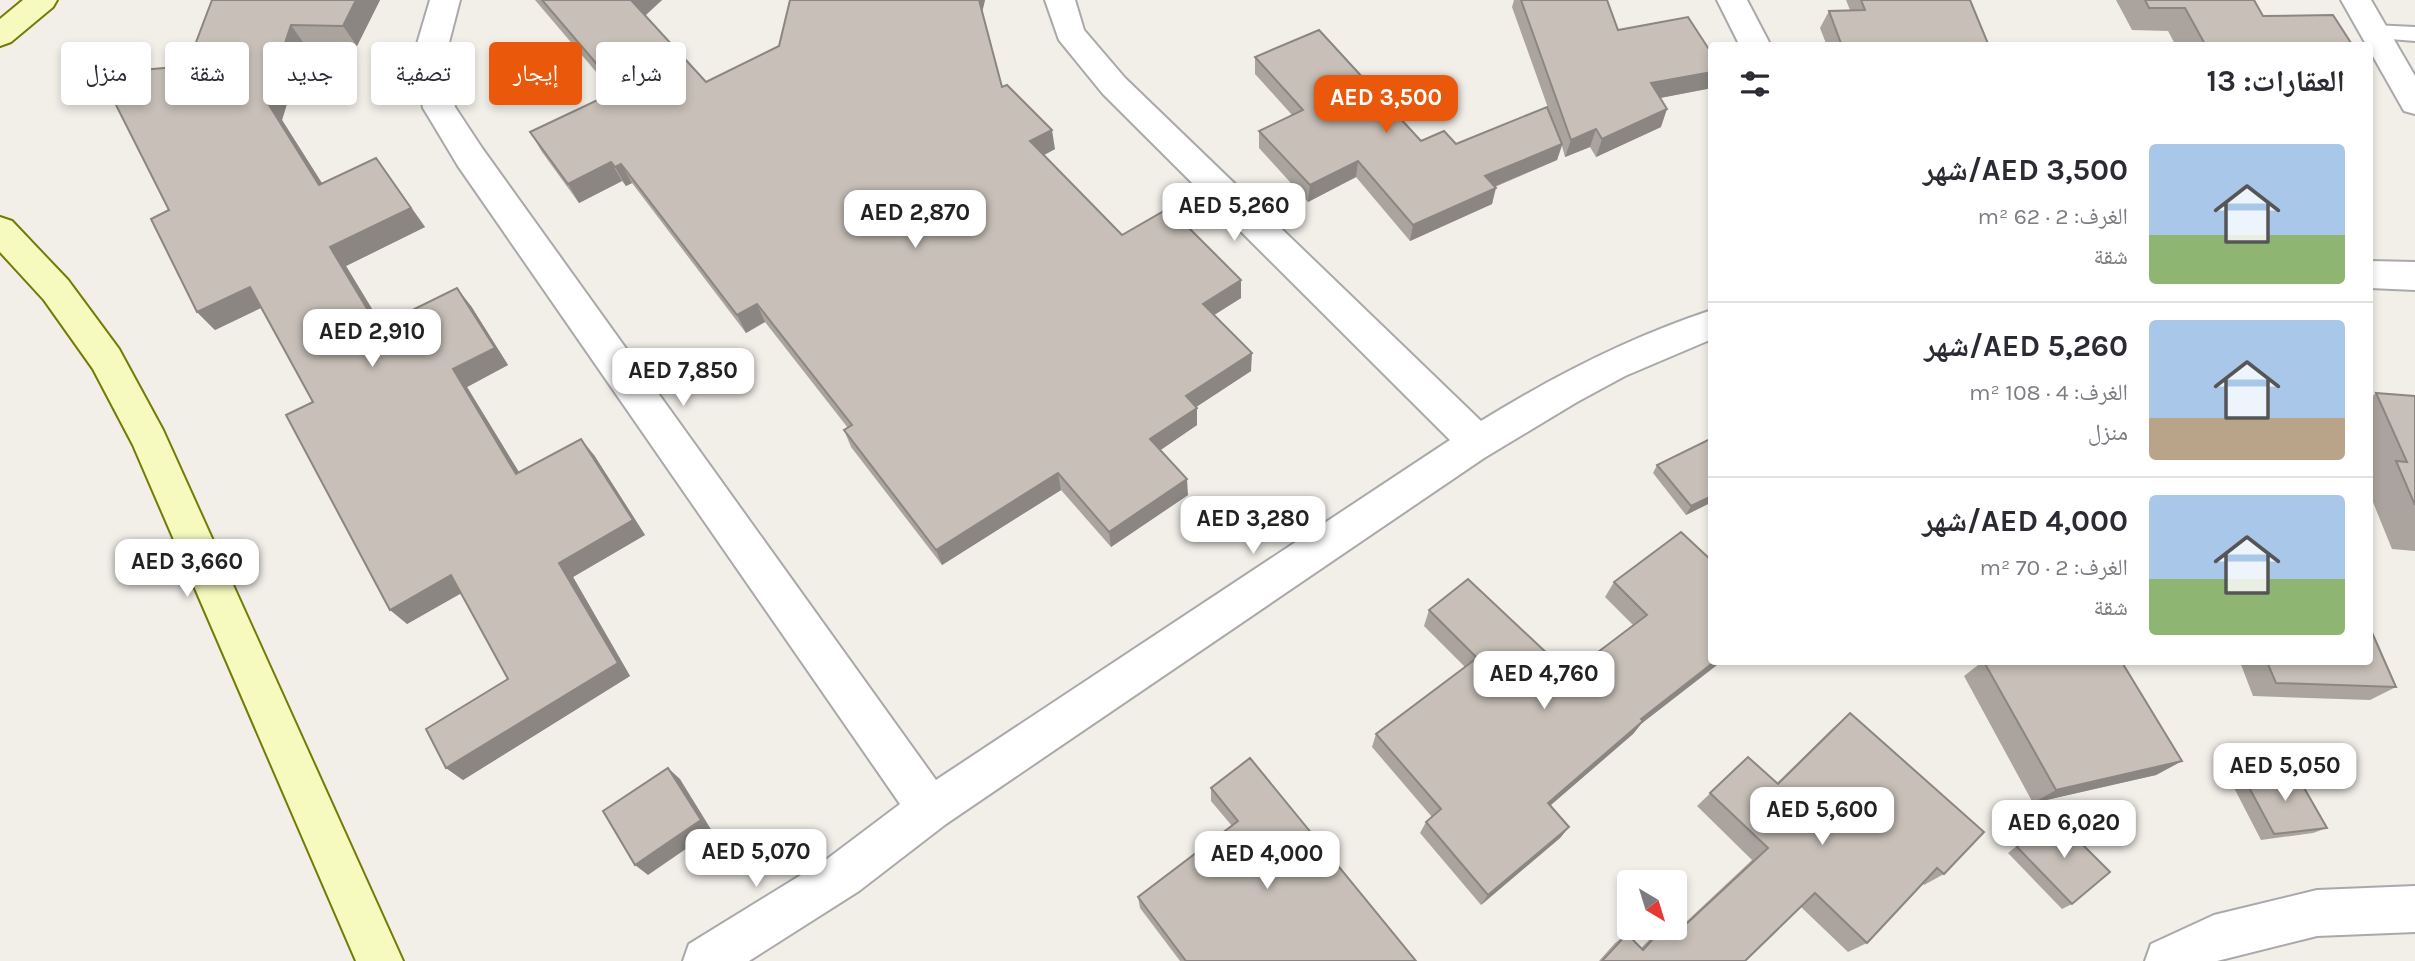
<!DOCTYPE html>
<html lang="ar">
<head>
<meta charset="utf-8">
<style>
	body { margin:0; font-family:Karla,"Noto Naskh Arabic",sans-serif; background:#f2f2f3; color:#2b2b33; direction:rtl; height:100vh; display:flex; flex-direction:column; font-size:26px; white-space:nowrap }
	* { box-sizing:border-box; margin:0 }
	p { font-size:23px; color:#7c7c81 }
	.icon { flex:none; width:38px; height:38px; fill:none; stroke:currentColor; stroke-width:2; stroke-linecap:round; stroke-linejoin:round }
	.map { position:relative; flex:1; overflow:hidden; direction:ltr }
	.panel { position:absolute; left:1708px; top:42px; width:665px; height:623px; display:flex; flex-direction:column; background:#fff; border-radius:7px; box-shadow:0 4px 10px #0003; direction:rtl }
	.panel>* { flex:none }
	.top-card { position:absolute; left:21px; top:42px; width:665px; height:63px; direction:rtl; display:flex; gap:14px }
	.needle { width:46px; rotate:142deg }
	.controls { position:absolute; left:1617px; top:870px; display:grid; gap:14px }
	.controls a { display:grid; place-items:center; width:70px; height:70px; border-radius:7px; background:#fff; box-shadow:0 4px 10px #0003; font-size:35px }
	.price { position:absolute; translate:-50% -60px; padding:0 16px; border-radius:14px; background:#fff; color:#222; font-size:23px; line-height:46px; filter:drop-shadow(0 2px 4px #0008) }
	.price::after { content:''; position:absolute; left:50%; top:42px; width:21px; height:16px; margin-left:-10px; background:inherit; clip-path:polygon(0 0,100% 0,50% 100%) }
	.price.current { background:#ea580c; color:#fff }
	ul { padding:0; list-style:none }
	li { display:flex; align-items:center; gap:21px; height:175px; padding:0 28px }
	li+li { border-top:2px solid #e1e1e2 }
	li span { display:grid; place-items:center; flex:none; width:196px; height:140px; border-radius:7px; color:#555 }
	li>.icon { margin-inline-start:auto }
	span .icon { width:84px; height:84px; fill:#fffc; stroke-width:1 }
	li b { font-size:30px }
	h2 { display:flex; justify-content:space-between; align-items:center; height:84px; padding:0 28px; font-size:30px }
	.tag { padding:0 24px; border-radius:7px; background:#fff; box-shadow:0 4px 10px #0003; font-size:24px; line-height:63px }
	.tag.current { background:#ea580c; color:#fff }
	.map>svg:first-child { display:block }
	.lines { fill:none; stroke-linecap:round; stroke-linejoin:round }
	.lane-casing { stroke:#a9a9a9; stroke-width:4 }
	.street-casing { stroke:#a9a9a9; stroke-width:4 }
	.secondary-casing { stroke:#707d05; stroke-width:4 }
	.lane { fill:#fff; fill-rule:evenodd }
	.street { fill:#fff; fill-rule:evenodd }
	.secondary { fill:#f7fabf; fill-rule:evenodd }
	.wall { fill:#aba49e }
	.shaded-wall { fill:#8b8681 }
	.building { fill:#c7bfb8; stroke:#8b8681; stroke-width:2 }
</style>
</head>
<body>
<div class="map">
<svg width="2415" height="961" viewBox="0 0 2415 961">
	<rect width="100%" height="100%" fill="#f2efe9"/>
	<g class="lines">
		<defs>
			<polygon id="lane" points="2372,25 2415,27 2415,41 2365,37 2362,32 2365,27"/>
			<g id="street">
				<path d="M430 0H460L446 54 455 107 482 148 936 780 1450 440 1103 94 1059 40 1045 0H1075L1084 30 1125 78 1481 421C1554 376 1630 337 1712 310V339L1625 376 1577 402 1484 458 946 824 859 891 749 961H683L689 944 827 859 900 804 458 166 428 116 423 108 414 54Z"/>
				<polygon points="1717,0 1747,0 1771,46 1740,46"/>
				<polygon points="2341,0 2371,0 2415,76 2415,114 2404,111 2370,51 2370,46 2367,46"/>
				<polygon points="2370,261 2415,262 2415,290 2370,288"/>
				<polygon points="2415,886 2415,932 2317,936 2217,961 2145,961 2151,944 2214,915 2317,890"/>
			</g>
			<g id="secondary">
				<polygon points="23,0 57,0 53,7 11,42 0,46 0,19"/>
				<polygon points="0,217 12,221 68,280 119,349 163,430 403,961 356,961 133,445 93,369 44,300 0,252"/>
			</g>
		</defs>
		<use href="#lane" class="lane-casing"/>
		<use href="#street" class="street-casing"/>
		<use href="#secondary" class="secondary-casing"/>
		<use href="#lane" class="lane"/>
		<use href="#street" class="street"/>
		<use href="#secondary" class="secondary"/>
	</g>
	<g class="wall">
		<polygon points="212,0 380,0 357,46 305,45 282,120 322,183 376,158 425,227 346,266 382,326 471,306 508,365 467,387 519,473 594,455 645,535 573,577 630,676 463,780 446,768 508,679 461,593 407,624 313,402 261,308 215,330 197,312 169,210"/>
		<polygon points="535,0 662,0 645,16 706,82 985,0 982,13 1002,87 1055,149 1044,155 1122,235 1241,280 1241,298 1214,315 1251,371 1196,407 1197,425 1160,450 1188,495 1111,547 1061,490 942,565 851,447 844,430 848,428 765,322 746,333 632,183 626,186 622,181 579,203 542,152 530,132 614,93"/>
		<polygon points="1514,0 1607,0 1618,30 1712,88 1660,98 1661,127 1596,157 1590,147 1565,157 1562,146 1557,160 1495,187 1492,204 1410,241 1356,177 1308,202 1259,148 1259,131 1292,115 1255,74 1255,57 1421,141 1456,144 1552,119 1512,7"/>
		<polygon points="1846,0 1970,0 1989,46 1827,46 1820,28 1829,11 1850,10"/>
		<polygon points="2116,0 2254,0 2263,16 2353,46 2176,46 2168,31 2132,30"/>
		<polygon points="2376,393 2415,396 2415,551 2392,549 2370,495 2370,479 2372,477 2370,470 2370,398"/>
		<polygon points="1712,438 1712,502 1686,515 1653,473 1657,465"/>
		<polygon points="1681,532 1641,724 1633,734 1550,806 1569,827 1560,838 1481,905 1420,833 1426,822 1432,817 1372,747 1376,734 1465,667 1424,626 1429,610 1569,674 1633,625 1605,597 1614,582"/>
		<polygon points="1982,662 2129,662 2124,666 2182,761 2156,775 2033,803 1964,676"/>
		<polygon points="2240,662 2370,662 2396,687 2370,700 2253,696"/>
		<polygon points="1850,713 1944,874 1924,885 1923,884 1867,943 1848,952 1801,907 1745,961 1599,961 1615,943 1627,934 1641,948 1649,940 1661,930 1669,938 1752,860 1697,806 1748,757 1777,783 1833,728"/>
		<polygon points="2244,778 2327,828 2313,833 2261,840 2232,784"/>
		<polygon points="1211,788 1416,961 1180,961 1140,908 1138,897 1232,826 1211,801"/>
		<polygon points="2055,817 2072,904 2062,909 2008,853 2045,823"/>
	</g>
	<g class="shaded-wall">
		<polygon points="356,0 380,0 357,46 343,26"/>
		<polygon points="631,0 662,0 640,20"/>
		<polygon points="978,0 985,0 981,16"/>
		<polygon points="291,25 305,45 282,120 335,204 319,185 266,100"/>
		<polygon points="1712,72 1712,88 1644,101 1651,83"/>
		<polygon points="1667,109 1661,127 1596,157 1602,139"/>
		<polygon points="1596,129 1590,147 1565,157 1571,140"/>
		<polygon points="1052,130 1055,149 1033,161 1030,141"/>
		<polygon points="1562,144 1557,160 1481,192 1485,176"/>
		<polygon points="376,158 425,227 346,266 394,345 378,327 330,247"/>
		<polygon points="1358,161 1356,177 1308,202 1310,185"/>
		<polygon points="611,162 622,181 579,203 568,184"/>
		<polygon points="621,164 632,183 626,186 615,167"/>
		<polygon points="1496,188 1492,204 1410,241 1413,225"/>
		<polygon points="1241,280 1241,298 1203,322 1203,304"/>
		<polygon points="250,287 267,305 215,330 197,312"/>
		<polygon points="457,288 471,306 508,365 467,387 530,490 516,474 453,369"/>
		<polygon points="757,304 765,322 746,333 737,315"/>
		<polygon points="1252,353 1251,371 1187,413 1186,396"/>
		<polygon points="1197,408 1197,425 1152,456 1150,439"/>
		<polygon points="581,439 594,455 645,535 573,577 630,676 463,780 446,768 618,663 559,563"/>
		<polygon points="1058,473 1061,490 942,565 936,550"/>
		<polygon points="1187,479 1188,495 1111,547 1109,532"/>
		<polygon points="1712,496 1712,502 1686,515 1691,506"/>
		<polygon points="451,575 467,590 407,624 390,610"/>
		<polygon points="1714,662 1721,662 1641,724 1633,734 1539,815 1548,803 1641,719"/>
		<polygon points="2182,761 2156,775 2033,803 2056,790"/>
		<polygon points="668,768 680,779 712,831 648,875 635,865"/>
		<polygon points="1569,827 1560,838 1481,905 1488,895"/>
	</g>
	<g class="building">
		<polygon points="212,0 356,0 343,26 291,25 266,100 319,185 376,158 411,208 330,247 378,327 457,288 495,348 453,369 516,474 581,439 633,520 559,563 618,663 446,768 426,729 508,679 451,575 390,610 286,415 313,402 250,287 197,312 151,219 169,210 116,105 130,71 187,66"/>
		<polygon points="542,0 631,0 706,82 779,46 790,0 979,0 1002,87 1007,85 1052,130 1030,141 1122,235 1169,208 1241,280 1203,304 1252,353 1186,396 1197,408 1150,439 1187,479 1109,532 1058,473 936,550 844,430 852,425 757,304 737,315 621,164 615,167 611,162 568,184 530,132 619,90"/>
		<polygon points="1521,0 1607,0 1618,30 1688,17 1712,54 1712,72 1651,83 1667,109 1602,139 1596,129 1571,140"/>
		<polygon points="1861,0 1970,0 1989,46 1842,46 1829,11 1865,10"/>
		<polygon points="2145,0 2254,0 2263,16 2333,15 2353,46 2206,46 2185,8 2149,8"/>
		<polygon points="1319,30 1421,141 1444,131 1456,144 1547,107 1562,144 1485,176 1496,188 1413,225 1358,161 1310,185 1259,131 1303,110 1255,57"/>
		<polygon points="2376,393 2415,396 2415,505 2396,461 2407,462"/>
		<polygon points="1712,438 1712,496 1691,506 1657,465"/>
		<polygon points="1681,532 1712,561 1712,662 1714,662 1641,719 1643,721 1548,803 1569,827 1488,895 1426,822 1441,809 1376,734 1477,658 1429,610 1468,579 1569,674 1647,615 1614,582"/>
		<polygon points="2370,628 2396,687 2276,683 2267,662 2370,662"/>
		<polygon points="1984,662 2129,662 2123,664 2182,761 2056,790"/>
		<polygon points="1850,713 1984,832 1944,874 1937,868 1867,943 1815,893 1745,961 1602,961 1627,934 1643,950 1661,930 1670,939 1768,848 1710,793 1748,757 1778,784"/>
		<polygon points="1250,758 1416,961 1186,961 1138,897 1238,821 1211,788"/>
		<polygon points="668,768 701,820 635,865 603,811"/>
		<polygon points="2295,772 2327,828 2274,834 2244,778"/>
		<polygon points="2055,817 2110,872 2072,904 2017,847"/>
	</g>
</svg>
<div class="controls">
<a><svg class="needle" viewBox="-14 -14 28 28"><path d="M0-13l5 13h-10z" fill="#e53935"/><path d="M0 13l5-13h-10z" fill="#7c7c81"/></svg></a>
</div>
<b class="price current" style="left:1386px;top:135px">AED 3,500</b>
<b class="price" style="left:1234px;top:243px">AED 5,260</b>
<b class="price" style="left:915px;top:250px">AED 2,870</b>
<b class="price" style="left:372px;top:369px">AED 2,910</b>
<b class="price" style="left:683px;top:408px">AED 7,850</b>
<b class="price" style="left:1253px;top:556px">AED 3,280</b>
<b class="price" style="left:187px;top:599px">AED 3,660</b>
<b class="price" style="left:1544px;top:711px">AED 4,760</b>
<b class="price" style="left:2285px;top:803px">AED 5,050</b>
<b class="price" style="left:1822px;top:847px">AED 5,600</b>
<b class="price" style="left:2064px;top:860px">AED 6,020</b>
<b class="price" style="left:756px;top:889px">AED 5,070</b>
<b class="price" style="left:1267px;top:891px">AED 4,000</b>
<div class="top-card">
<a class="tag">شراء</a>
<a class="tag current">إيجار</a>
<a class="tag">تصفية</a>
<a class="tag">جديد</a>
<a class="tag">شقة</a>
<a class="tag">منزل</a>
</div>
<section class="panel">
<h2>العقارات: 13<svg class="icon" aria-label="filters" viewBox="0 0 24 24"><path d="M4 7h16M4 17h16"/><circle cx="9" cy="7" r="2"/><circle cx="15" cy="17" r="2"/></svg></h2>
<ul>
<li><span style="background:linear-gradient(#a9c7e8 65%,#8fb573 0)"><svg class="icon" aria-label="home" viewBox="0 0 24 24"><path d="M3 11l9-7 9 7M6 9v11h12V9"/></svg></span><div><b>AED 3,500/شهر</b><p>الغرف: 2 · 62 m²</p><p>شقة</p></div></li>
<li><span style="background:linear-gradient(#a9c7e8 70%,#b9a48a 0)"><svg class="icon" aria-label="home" viewBox="0 0 24 24"><path d="M3 11l9-7 9 7M6 9v11h12V9"/></svg></span><div><b>AED 5,260/شهر</b><p>الغرف: 4 · 108 m²</p><p>منزل</p></div></li>
<li><span style="background:linear-gradient(#a9c7e8 60%,#8fb573 0)"><svg class="icon" aria-label="home" viewBox="0 0 24 24"><path d="M3 11l9-7 9 7M6 9v11h12V9"/></svg></span><div><b>AED 4,000/شهر</b><p>الغرف: 2 · 70 m²</p><p>شقة</p></div></li>
</ul>
</section>
</div>
</body>
</html>
